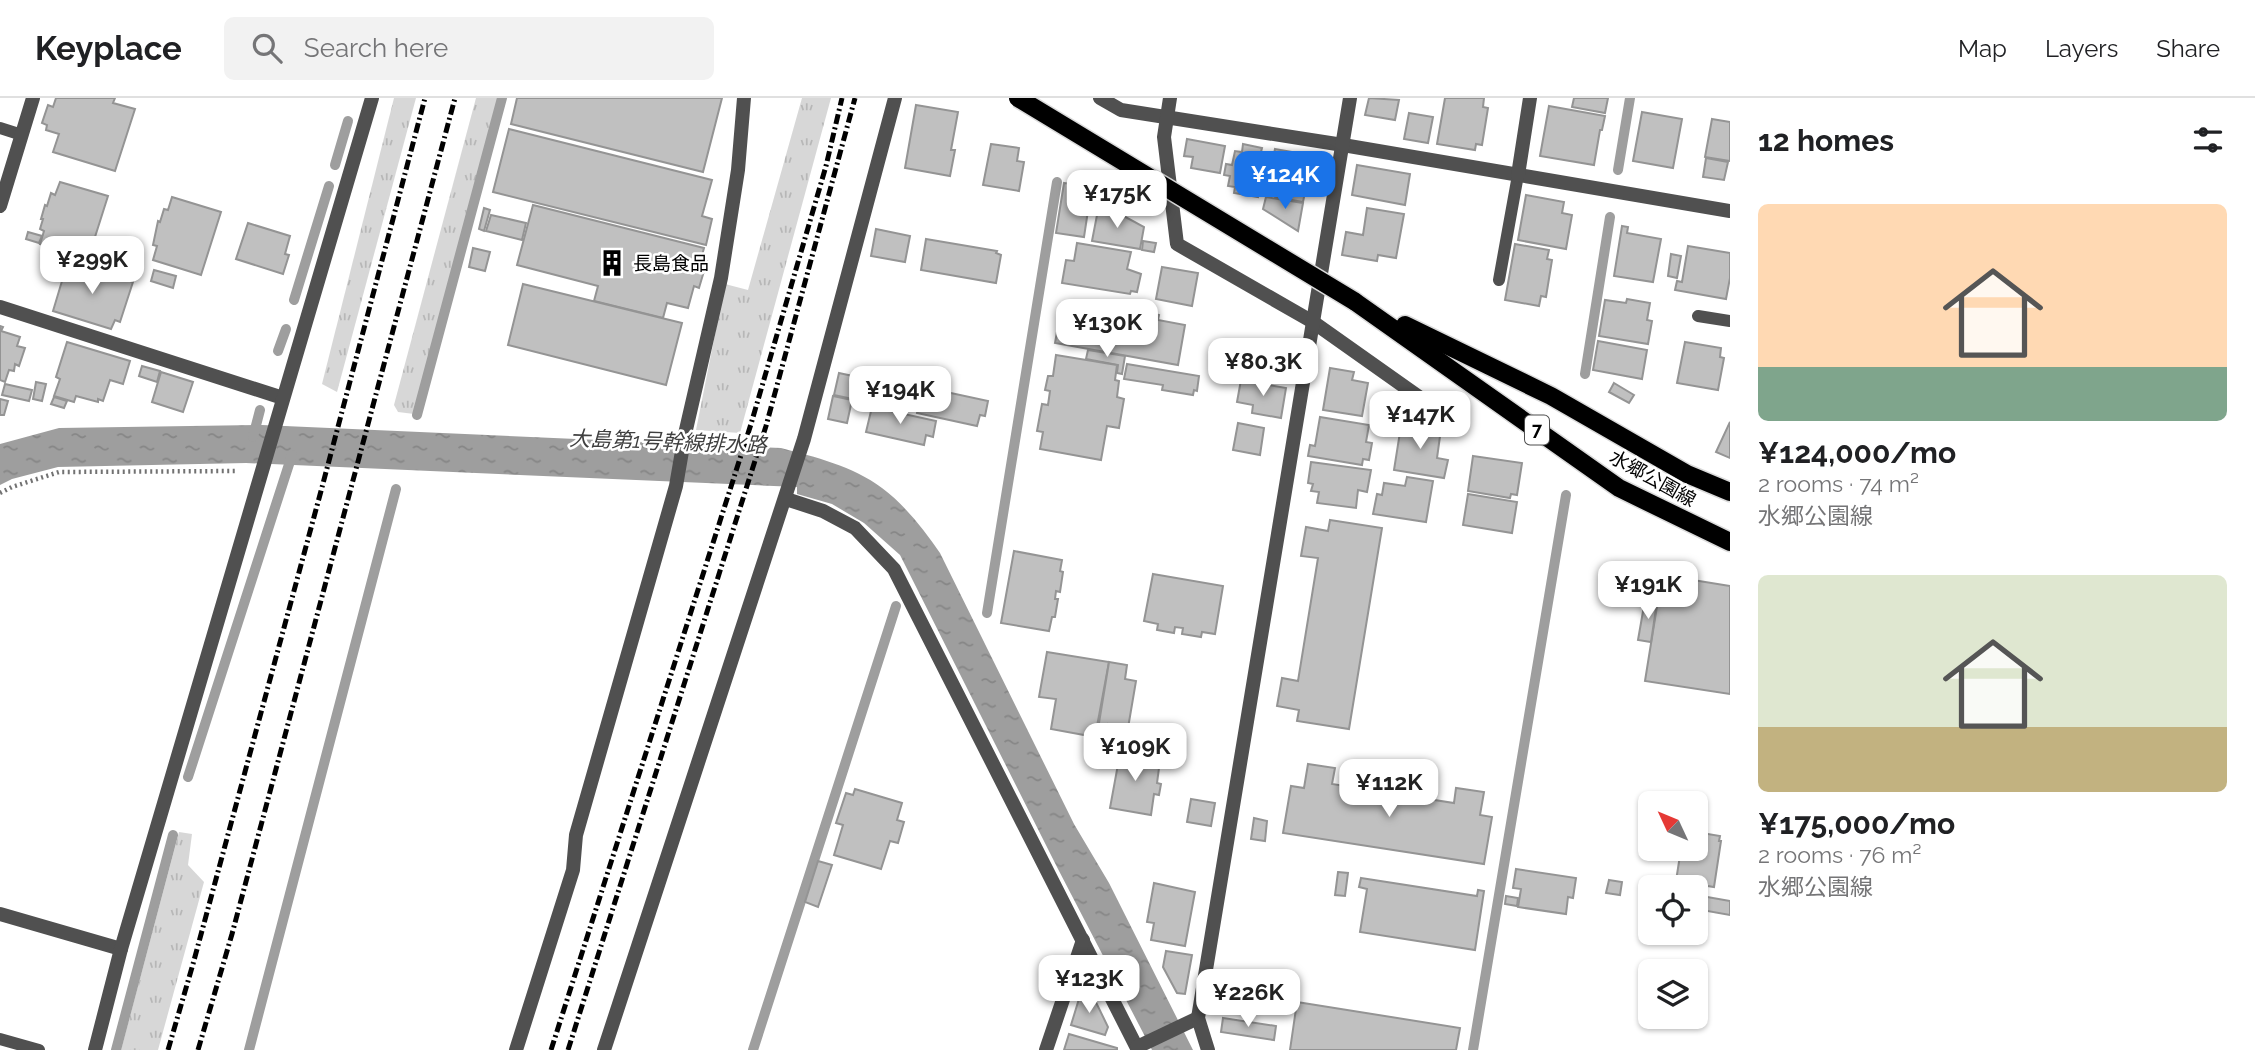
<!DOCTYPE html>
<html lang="en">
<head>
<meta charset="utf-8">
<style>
	body { margin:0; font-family:Raleway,"Noto Sans JP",sans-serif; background:#f2f2f2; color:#202124; height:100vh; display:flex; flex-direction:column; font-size:26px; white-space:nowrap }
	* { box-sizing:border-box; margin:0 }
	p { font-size:23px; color:#757577 }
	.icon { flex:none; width:38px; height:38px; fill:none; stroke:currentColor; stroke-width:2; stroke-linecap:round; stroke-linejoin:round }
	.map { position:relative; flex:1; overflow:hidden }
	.details { display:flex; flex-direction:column; background:#fff; width:525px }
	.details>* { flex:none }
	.needle { width:46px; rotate:314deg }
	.fabs { position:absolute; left:1638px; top:693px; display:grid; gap:14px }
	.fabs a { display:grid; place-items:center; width:70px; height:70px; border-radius:10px; background:#fff; box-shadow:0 2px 5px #0004; font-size:35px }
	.price { position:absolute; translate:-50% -60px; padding:0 16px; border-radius:14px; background:#fff; color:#222; font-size:23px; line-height:46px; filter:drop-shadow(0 2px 4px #0008) }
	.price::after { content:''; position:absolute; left:50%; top:42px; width:21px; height:16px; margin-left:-10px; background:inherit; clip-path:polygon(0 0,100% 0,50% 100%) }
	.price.current { background:#1a73e8; color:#fff }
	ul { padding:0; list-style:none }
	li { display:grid; align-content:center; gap:14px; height:371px; padding:0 28px }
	li span { display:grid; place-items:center; height:217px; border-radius:10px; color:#555 }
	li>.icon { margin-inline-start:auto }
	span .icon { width:126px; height:126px; fill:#fffc; stroke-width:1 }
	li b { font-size:30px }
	h2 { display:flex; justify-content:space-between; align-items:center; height:84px; padding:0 28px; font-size:30px }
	header { display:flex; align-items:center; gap:42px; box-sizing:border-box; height:98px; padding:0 35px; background:#fff; border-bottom:2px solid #e0e0e0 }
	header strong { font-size:33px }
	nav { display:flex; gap:38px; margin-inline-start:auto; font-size:24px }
	.search { width:490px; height:63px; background:#f2f2f2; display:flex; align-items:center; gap:18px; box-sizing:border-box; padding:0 24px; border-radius:10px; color:#757577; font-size:26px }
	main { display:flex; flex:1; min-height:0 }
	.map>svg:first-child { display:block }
	.grass { fill:url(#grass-tufts) }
	.water { fill:url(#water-ripples) }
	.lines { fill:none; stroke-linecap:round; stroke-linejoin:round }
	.stream { stroke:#9e9e9e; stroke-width:10 }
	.building { fill:#c0c0c0; stroke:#949494; stroke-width:2 }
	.primary-casing { stroke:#dbdbdb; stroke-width:21 }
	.path { stroke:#727272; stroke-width:4.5; stroke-dasharray:2 3.5; stroke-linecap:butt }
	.lane { stroke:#505050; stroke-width:12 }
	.street { stroke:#505050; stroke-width:14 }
	.primary { stroke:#000; stroke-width:18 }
	.rail { stroke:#000; stroke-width:5; stroke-dasharray:10 3.5 2 3.5; stroke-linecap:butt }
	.primary-bridge-casing { stroke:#dbdbdb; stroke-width:21; stroke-linecap:butt }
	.primary-bridge { stroke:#000; stroke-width:18 }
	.labels { text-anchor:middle; stroke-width:5; stroke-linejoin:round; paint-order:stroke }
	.shield { fill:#fff; stroke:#4c4c4c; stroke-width:2 }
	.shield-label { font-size:18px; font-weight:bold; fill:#000 }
	.poi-label { font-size:19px; fill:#000; stroke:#fff; text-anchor:start }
	.street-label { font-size:19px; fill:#000; stroke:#fff }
	.water-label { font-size:21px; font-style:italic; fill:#3f3f3f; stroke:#fff }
</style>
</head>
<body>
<header>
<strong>Keyplace</strong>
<div class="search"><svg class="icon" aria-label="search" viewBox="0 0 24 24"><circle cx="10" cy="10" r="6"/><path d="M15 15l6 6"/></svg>Search here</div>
<nav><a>Map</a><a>Layers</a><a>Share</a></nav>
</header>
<main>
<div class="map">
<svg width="1730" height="952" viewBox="0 0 1730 952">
	<defs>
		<pattern id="grass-tufts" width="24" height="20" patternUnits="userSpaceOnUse" patternTransform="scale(1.75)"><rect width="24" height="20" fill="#d7d7d7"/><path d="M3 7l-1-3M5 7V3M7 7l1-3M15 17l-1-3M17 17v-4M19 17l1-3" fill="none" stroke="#b7b7b7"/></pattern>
		<pattern id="water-ripples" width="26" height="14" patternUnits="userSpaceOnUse" patternTransform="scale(1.75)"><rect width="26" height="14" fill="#9e9e9e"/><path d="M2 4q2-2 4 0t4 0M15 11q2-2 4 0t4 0" fill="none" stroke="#868686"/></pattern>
	</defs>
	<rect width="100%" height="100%" fill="#fff"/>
	<g class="grass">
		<polygon points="394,0 416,0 337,294 322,286"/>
		<polygon points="476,0 498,0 414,316 398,314 394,307"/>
		<polygon points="802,0 831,0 740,335 696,332 725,186 748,192"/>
		<polygon points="179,734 192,736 188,767 204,784 158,952 121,952"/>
	</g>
	<path class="water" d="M262 327 781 350C815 359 853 368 882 390 905 407 924 432 940 455L1074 726 1109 785 1193 952H1152L1058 771 900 457 864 425 832 406 797 396V389L246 365 58 369 12 381 0 387V346L59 330Z"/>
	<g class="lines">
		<g class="stream">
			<polyline points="335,67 348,23"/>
			<polyline points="1618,72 1630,0"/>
			<polyline points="294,202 329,88"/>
			<polyline points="278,253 286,231"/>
			<polyline points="1585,276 1610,119"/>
			<polyline points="417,317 502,0"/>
			<polyline points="253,339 260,312"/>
			<polyline points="987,515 1057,84"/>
			<polyline points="188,679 292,357"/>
			<polyline points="116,952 173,737"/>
			<polyline points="249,952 396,391"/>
			<polyline points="753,952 896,508"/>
			<polyline points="1473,952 1566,397"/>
		</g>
	</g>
	<g class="building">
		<polygon points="56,0 115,0 113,5 135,11 115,73 53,54 59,36 46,32 47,27 42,25 48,7 53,9"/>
		<polygon points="517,0 722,0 703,74 511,26"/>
		<polygon points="1369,0 1399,2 1395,22 1365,17"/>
		<polygon points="1445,0 1484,0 1483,9 1488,10 1482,47 1476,46 1475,52 1437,46"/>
		<polygon points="1574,0 1608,0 1605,15 1572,9"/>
		<polygon points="916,7 958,14 951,52 955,52 950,78 905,70"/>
		<polygon points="1549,8 1605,18 1602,32 1600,32 1594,67 1540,58"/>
		<polygon points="1642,14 1682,21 1673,70 1633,63"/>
		<polygon points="1409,15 1433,19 1428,45 1404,41"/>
		<polygon points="1712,21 1730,24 1730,63 1705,59"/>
		<polygon points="509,31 712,82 702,118 712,121 706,147 493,94"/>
		<polygon points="1187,41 1225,48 1220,75 1191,70 1193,59 1184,58"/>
		<polygon points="991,46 1019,50 1017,63 1024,64 1019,93 983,87"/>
		<polygon points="1243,46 1262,50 1261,54 1265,55 1258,99 1234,95 1235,89 1228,88 1230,78 1224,77 1226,66 1232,67 1235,53 1242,54"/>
		<polygon points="1275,51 1326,60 1323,75 1272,66"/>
		<polygon points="1706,60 1728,64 1724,82 1703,79"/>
		<polygon points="1357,67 1410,76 1405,107 1352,97"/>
		<polygon points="1280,69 1309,74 1303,104 1275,99"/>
		<polygon points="60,84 108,98 88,161 40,146 44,133 40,131 43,121 41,121 45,107 47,108 51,95 55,97"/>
		<polygon points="1064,85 1098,90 1095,107 1089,106 1084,139 1056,135"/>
		<polygon points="1526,97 1564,104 1562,115 1572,117 1566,151 1518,142"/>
		<polygon points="172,99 221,114 201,177 153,162 157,148 153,147 158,123 160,124 164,111 168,112"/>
		<polygon points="1266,99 1303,105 1298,133 1263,111"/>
		<polygon points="533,107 704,150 701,161 707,163 699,190 694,188 688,210 667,205 663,220 594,203 598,188 517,167"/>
		<polygon points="484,110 490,112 484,133 479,131"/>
		<polygon points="1367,110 1404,116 1396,160 1378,157 1377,163 1342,157 1346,134 1363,137"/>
		<polygon points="1098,112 1120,116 1144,129 1140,151 1092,143"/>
		<polygon points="491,117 526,125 522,142 486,133"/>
		<polygon points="248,125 290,138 285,156 289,157 283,176 236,161"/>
		<polygon points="1622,128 1628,129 1627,135 1661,141 1653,184 1614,178"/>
		<polygon points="876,131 910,138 905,164 871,158"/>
		<polygon points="28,134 42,138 39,145 26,141"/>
		<polygon points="926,141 997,153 996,155 1001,157 996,185 921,172"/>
		<polygon points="1143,143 1156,145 1154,154 1142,152"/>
		<polygon points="1077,145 1131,154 1127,171 1141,176 1137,194 1131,193 1130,196 1062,185 1066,162 1074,163"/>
		<polygon points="1515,146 1549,152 1547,161 1552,162 1546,199 1541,198 1539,208 1505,202"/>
		<polygon points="1688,148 1730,155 1730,180 1726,201 1675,192 1677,183 1682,184"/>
		<polygon points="473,150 490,154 485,173 469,169"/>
		<polygon points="1671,156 1681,158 1677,180 1668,178"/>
		<polygon points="68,163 133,184 120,224 115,222 111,231 53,213"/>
		<polygon points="1162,169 1198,175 1192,208 1156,201"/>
		<polygon points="154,172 176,178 173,190 151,183"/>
		<polygon points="523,186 682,225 666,287 508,247"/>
		<polygon points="1627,201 1650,205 1647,222 1652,223 1648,246 1599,238 1605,202 1626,205"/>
		<polygon points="1088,204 1102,207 1101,213 1148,221 1150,215 1159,217 1158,222 1185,227 1178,267 1055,245 1062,206 1087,210"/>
		<polygon points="0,228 3,229 1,233 20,239 17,248 25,250 19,268 15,266 14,273 9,272 5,284 0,282"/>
		<polygon points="1598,243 1647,252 1642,281 1593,272"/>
		<polygon points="67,244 130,263 123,286 110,282 103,303 98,301 98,304 76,298 74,304 54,298 60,281 56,279"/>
		<polygon points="1685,244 1721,250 1720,259 1724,260 1718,292 1677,285"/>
		<polygon points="1088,252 1125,258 1122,276 1117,275 1118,267 1086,261"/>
		<polygon points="1056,257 1117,267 1115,282 1119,283 1117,299 1124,301 1119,330 1107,328 1101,362 1040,351 1043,334 1037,333 1042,306 1048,307 1050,293 1045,292 1048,278 1053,278"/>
		<polygon points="1127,266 1199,278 1197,293 1194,292 1193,297 1162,292 1163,287 1124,281"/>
		<polygon points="142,268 160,273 157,284 139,278"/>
		<polygon points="1330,270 1354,274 1352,282 1368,285 1362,318 1323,312"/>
		<polygon points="161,274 193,284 183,314 152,304"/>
		<polygon points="839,275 876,283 871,305 834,297"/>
		<polygon points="1241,282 1286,290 1281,320 1252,315 1253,307 1237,304"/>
		<polygon points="36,284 46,286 42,303 33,301"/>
		<polygon points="1614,285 1634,297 1629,305 1609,294"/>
		<polygon points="5,286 32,292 29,303 2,297"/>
		<polygon points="923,289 988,303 985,318 980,317 977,328 917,315"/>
		<polygon points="833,298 852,302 847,325 828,321"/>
		<polygon points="54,299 67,303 64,310 51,306"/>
		<polygon points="0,301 8,303 4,317 0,317"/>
		<polygon points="872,309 936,323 933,339 926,337 924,347 866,334"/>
		<polygon points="1320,319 1369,327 1366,344 1372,345 1369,362 1363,361 1362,367 1308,358 1310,347 1315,348"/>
		<polygon points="1412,321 1426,323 1426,329 1441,331 1437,360 1448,362 1444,380 1394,372 1400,334 1409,335"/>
		<polygon points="1730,324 1730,360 1716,354"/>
		<polygon points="1238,325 1264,330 1260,357 1233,352"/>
		<polygon points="1473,358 1522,365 1517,397 1511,396 1510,400 1468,393"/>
		<polygon points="1311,364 1371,372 1367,394 1358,392 1356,410 1317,405 1319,394 1311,393 1313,386 1308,385"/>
		<polygon points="1407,379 1433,383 1426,424 1373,416 1377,396 1382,397 1384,385 1405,388"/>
		<polygon points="1468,396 1517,404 1512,435 1463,427"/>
		<polygon points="1330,422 1382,430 1349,631 1297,623 1299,612 1277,608 1282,580 1298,583 1318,460 1301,458 1306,429 1328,433"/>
		<polygon points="1014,453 1062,462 1060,473 1063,474 1060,494 1056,493 1055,501 1058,501 1055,519 1052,519 1049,533 1001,525"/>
		<polygon points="1153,476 1223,488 1215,536 1202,534 1201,539 1182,536 1183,530 1175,529 1174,535 1157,532 1158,526 1144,523"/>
		<polygon points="1662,477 1730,488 1730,596 1645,583"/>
		<polygon points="1645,502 1657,504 1651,544 1638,542"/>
		<polygon points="1047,554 1109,564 1095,639 1051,631 1056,601 1039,599"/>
		<polygon points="1109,564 1127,567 1125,581 1136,583 1128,630 1108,626 1105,638 1097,637"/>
		<polygon points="1121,650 1143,654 1142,657 1157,660 1155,670 1159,670 1157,685 1161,686 1159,697 1154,696 1151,717 1110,710"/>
		<polygon points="1308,666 1335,670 1332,686 1454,705 1456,690 1484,694 1480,717 1492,719 1484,766 1283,735 1291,688 1304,690"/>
		<polygon points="855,691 902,705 897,722 904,724 898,745 890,743 881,771 834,757 843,727 836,725 846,695 853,697"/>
		<polygon points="1191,701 1215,705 1211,728 1187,724"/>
		<polygon points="1254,720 1267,723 1265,743 1251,741"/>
		<polygon points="1696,734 1720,738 1719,743 1721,743 1714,789 1676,783 1681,751 1696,751"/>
		<polygon points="818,763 832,767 818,809 805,804"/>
		<polygon points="1516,771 1576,780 1573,800 1568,799 1566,816 1518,809 1521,791 1513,790"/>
		<polygon points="1338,774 1348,775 1345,798 1335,797"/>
		<polygon points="1361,780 1477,798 1478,792 1484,793 1475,852 1360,834 1367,791 1359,789"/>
		<polygon points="1609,782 1622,784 1620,797 1606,795"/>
		<polygon points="1154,785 1195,794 1185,848 1151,842 1154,825 1147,824"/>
		<polygon points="1696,797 1730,803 1730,817 1696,811"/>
		<polygon points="1506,798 1518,800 1517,808 1505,806"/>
		<polygon points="1166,853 1192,857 1185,896 1177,895 1163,869"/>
		<polygon points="1082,891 1091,894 1108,929 1105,937 1071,927"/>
		<polygon points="1297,904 1460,930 1456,952 1290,952"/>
		<polygon points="1223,920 1276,928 1274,942 1221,934"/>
		<polygon points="1069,936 1117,950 1117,952 1064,952"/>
	</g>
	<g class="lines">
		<defs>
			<g id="primary">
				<polyline points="1354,203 1619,390 1730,444"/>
				<polyline points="1405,227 1551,298 1687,376 1730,394"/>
			</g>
		</defs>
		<use href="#primary" class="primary-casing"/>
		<polyline class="path" points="0,395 12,389 59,374 238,373"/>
		<g class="lane">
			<polyline points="0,30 22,37"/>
			<polyline points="1499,182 1518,77"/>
			<polyline points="1698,218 1730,223"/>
			<polyline points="0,941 39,952"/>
		</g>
		<g class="street">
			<polyline points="1100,0 1121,12 1343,47 1730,113"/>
			<polyline points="1170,0 1164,39 1177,146 1313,224 1460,328"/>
			<polyline points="1518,77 1530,0"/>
			<polyline points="0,108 33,0"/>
			<polyline points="0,209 283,300"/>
			<polyline points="786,401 823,413 855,430 894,471 1138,952"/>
			<polyline points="0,816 121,851"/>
			<polyline points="1137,949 1198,920"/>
			<polyline points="95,952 121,851 372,0"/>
			<polyline points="516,952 573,772 576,737 676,388 685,336 721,180 738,72 744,0"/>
			<polyline points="604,952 804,341 895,0"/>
			<polyline points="1046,952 1083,842"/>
			<polyline points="1208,952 1198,920 1350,0"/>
		</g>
		<use href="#primary" class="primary"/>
		<g class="rail">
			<polyline points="168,952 193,866 321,393 425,0"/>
			<polyline points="198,952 232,836 455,0"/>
			<polyline points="551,952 751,326 826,68 842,0"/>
			<polyline points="568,952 766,328 855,0"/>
		</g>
		<defs>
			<polyline id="primary-bridge" points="1018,0 1354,203"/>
		</defs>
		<use href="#primary-bridge" class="primary-bridge-casing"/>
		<use href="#primary-bridge" class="primary-bridge"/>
	</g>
	<defs>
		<symbol id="building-bare" viewBox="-9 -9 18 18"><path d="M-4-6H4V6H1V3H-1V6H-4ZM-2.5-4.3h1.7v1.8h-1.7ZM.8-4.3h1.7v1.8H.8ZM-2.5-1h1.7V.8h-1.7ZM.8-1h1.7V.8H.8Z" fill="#000" stroke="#fff" stroke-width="2.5" paint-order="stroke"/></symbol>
	</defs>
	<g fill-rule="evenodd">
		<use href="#building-bare" x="593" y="146" width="38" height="38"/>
	</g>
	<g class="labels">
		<rect class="shield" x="1525" y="317.5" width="24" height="29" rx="5"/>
		<g class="shield-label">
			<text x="1537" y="338">7</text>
		</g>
		<g class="poi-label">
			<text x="633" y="172">長島食品</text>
		</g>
		<g class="street-label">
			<text transform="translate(1653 380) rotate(29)" y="7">水郷公園線</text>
		</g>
		<g class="water-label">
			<text transform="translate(668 344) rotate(2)" y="7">大島第1号幹線排水路</text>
		</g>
	</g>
</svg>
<div class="fabs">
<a><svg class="needle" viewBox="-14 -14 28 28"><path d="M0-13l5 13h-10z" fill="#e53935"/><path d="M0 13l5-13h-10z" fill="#757577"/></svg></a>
<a><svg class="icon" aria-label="locate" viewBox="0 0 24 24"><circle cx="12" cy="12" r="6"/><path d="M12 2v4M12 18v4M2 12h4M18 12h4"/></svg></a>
<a><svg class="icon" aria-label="layers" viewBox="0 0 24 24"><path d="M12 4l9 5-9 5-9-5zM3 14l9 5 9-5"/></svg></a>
</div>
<b class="price current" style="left:1285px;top:113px">¥124K</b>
<b class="price" style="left:1117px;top:132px">¥175K</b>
<b class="price" style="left:92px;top:198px">¥299K</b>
<b class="price" style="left:1107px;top:261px">¥130K</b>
<b class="price" style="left:1263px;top:300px">¥80.3K</b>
<b class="price" style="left:900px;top:328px">¥194K</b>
<b class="price" style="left:1420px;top:353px">¥147K</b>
<b class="price" style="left:1648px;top:523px">¥191K</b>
<b class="price" style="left:1135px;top:685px">¥109K</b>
<b class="price" style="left:1389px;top:721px">¥112K</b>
<b class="price" style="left:1089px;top:917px">¥123K</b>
<b class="price" style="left:1248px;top:931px">¥226K</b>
</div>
<section class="details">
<h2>12 homes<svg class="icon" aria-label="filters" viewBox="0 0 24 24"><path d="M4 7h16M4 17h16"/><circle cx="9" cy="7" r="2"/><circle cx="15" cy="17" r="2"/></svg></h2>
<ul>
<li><span style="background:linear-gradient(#ffd9b3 75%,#7fa58c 0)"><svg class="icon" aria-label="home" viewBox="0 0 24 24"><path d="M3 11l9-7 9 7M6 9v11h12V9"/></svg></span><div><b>¥124,000/mo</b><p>2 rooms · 74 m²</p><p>水郷公園線</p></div></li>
<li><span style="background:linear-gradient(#dfe7d0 70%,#c2b280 0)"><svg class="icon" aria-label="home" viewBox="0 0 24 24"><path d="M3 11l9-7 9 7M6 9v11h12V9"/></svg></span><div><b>¥175,000/mo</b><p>2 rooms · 76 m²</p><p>水郷公園線</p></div></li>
</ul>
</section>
</main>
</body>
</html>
